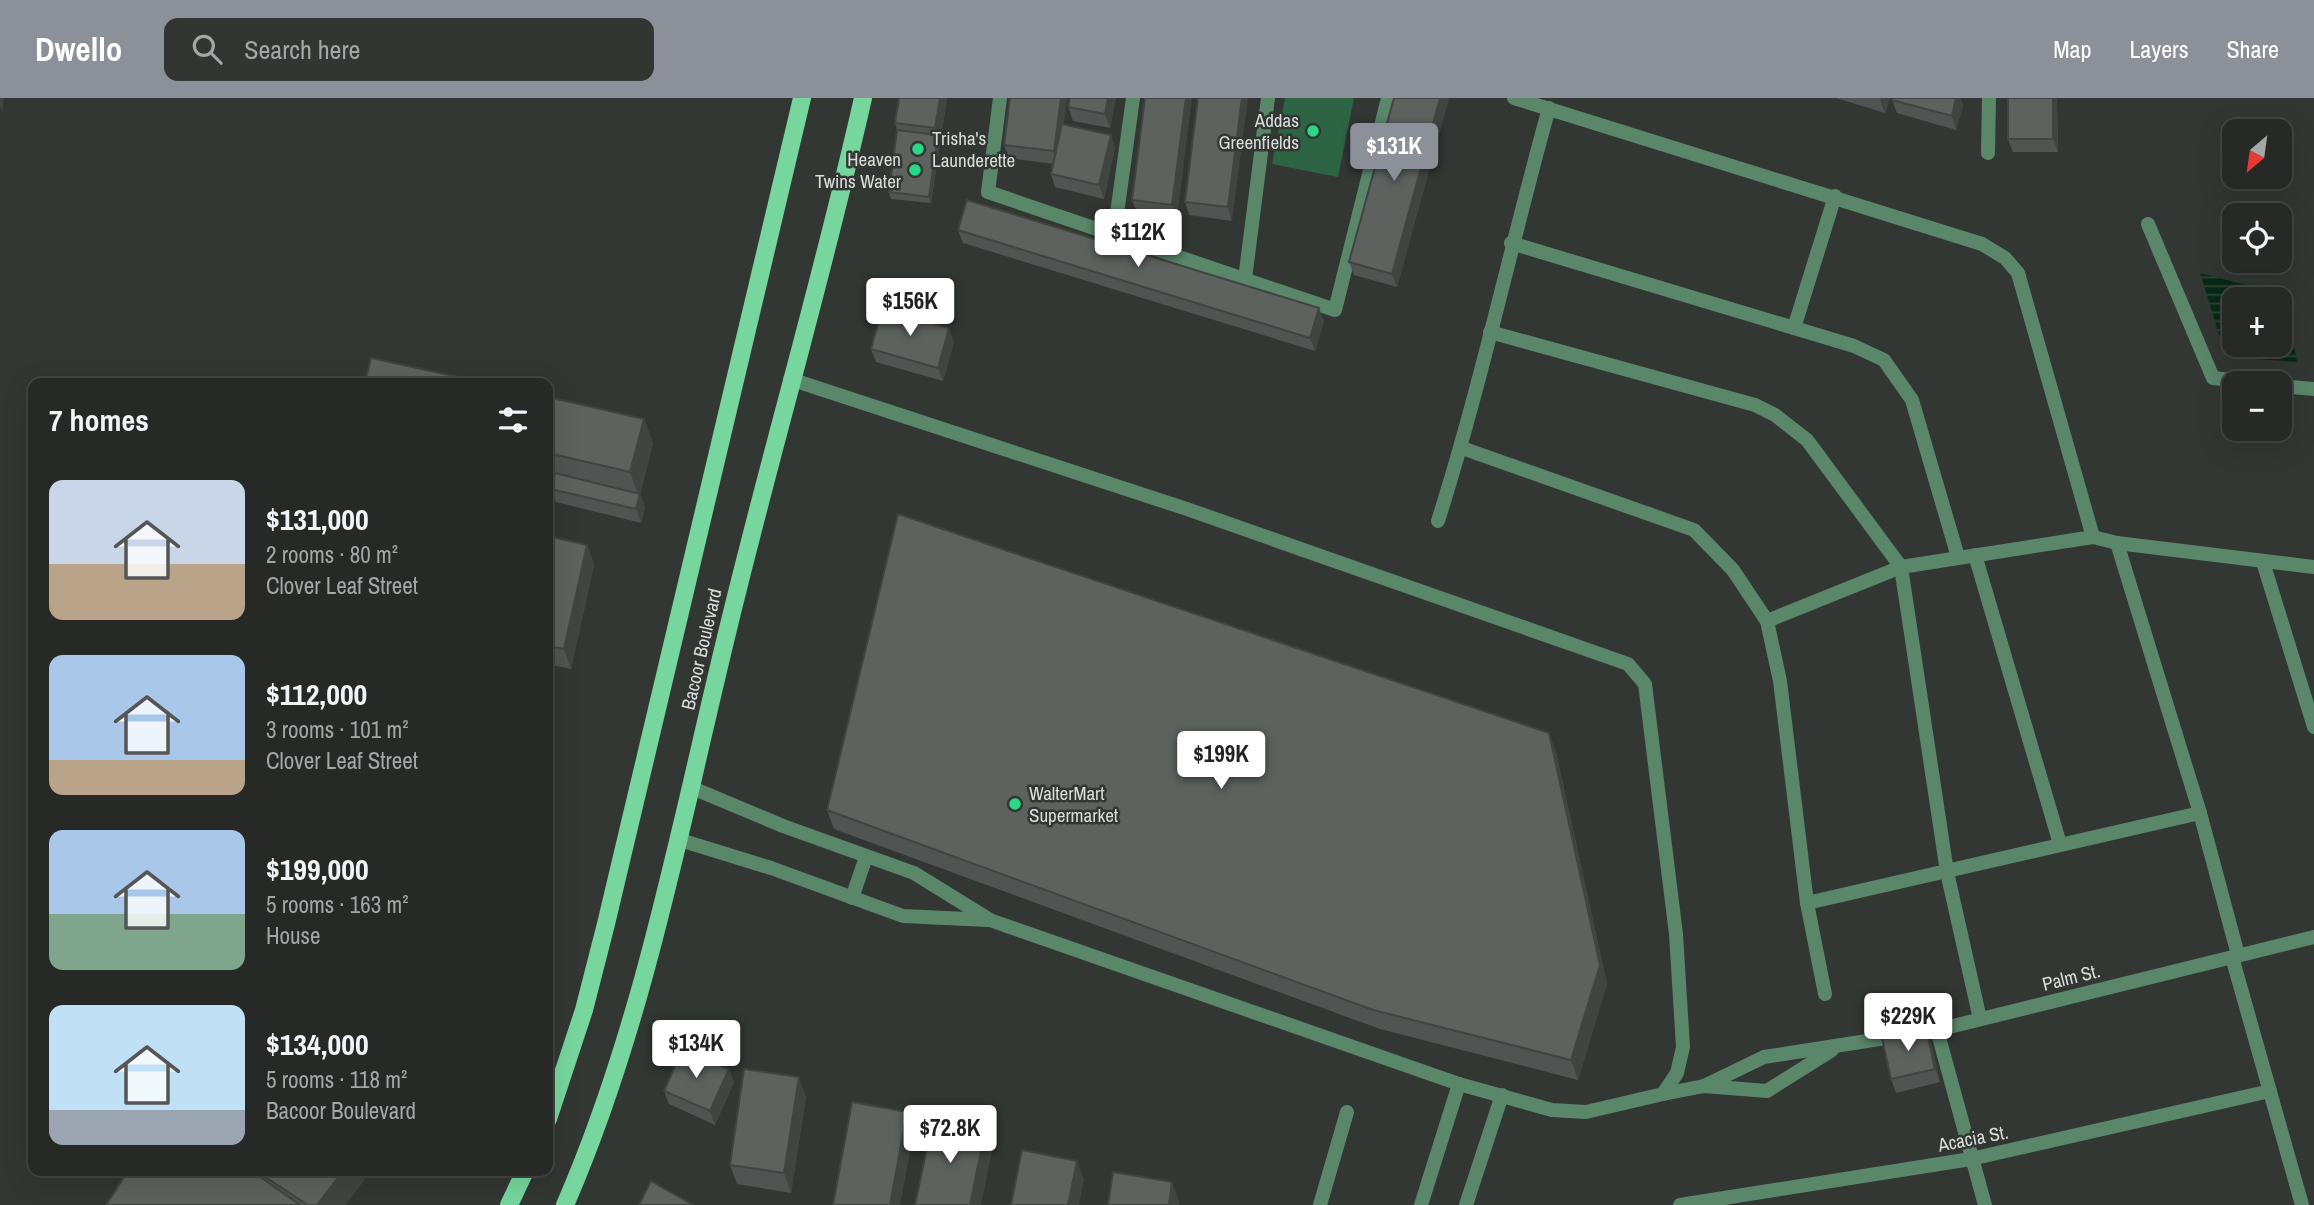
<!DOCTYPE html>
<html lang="en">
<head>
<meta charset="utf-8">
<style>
	body { margin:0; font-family:"Archivo Narrow",sans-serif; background:#323532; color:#f1f3f6; height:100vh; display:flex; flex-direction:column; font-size:26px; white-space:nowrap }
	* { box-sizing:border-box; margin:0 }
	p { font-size:23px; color:#a4a6a7 }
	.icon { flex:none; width:38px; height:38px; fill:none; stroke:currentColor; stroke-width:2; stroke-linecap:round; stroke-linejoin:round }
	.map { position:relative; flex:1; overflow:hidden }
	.sheet { position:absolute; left:28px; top:280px; width:525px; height:798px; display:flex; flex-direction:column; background:#262926; border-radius:14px; box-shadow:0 7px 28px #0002,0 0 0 2px #424543 }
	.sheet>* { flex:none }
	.needle { width:46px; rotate:209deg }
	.tools { position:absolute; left:2222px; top:21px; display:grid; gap:14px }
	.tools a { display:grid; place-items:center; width:70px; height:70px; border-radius:14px; background:#262926; box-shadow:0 7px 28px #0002,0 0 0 2px #424543; font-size:35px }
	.price { position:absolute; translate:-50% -60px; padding:0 16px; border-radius:7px; background:#fff; color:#222; font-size:23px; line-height:46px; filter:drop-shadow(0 2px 4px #0008) }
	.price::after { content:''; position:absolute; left:50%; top:42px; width:21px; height:16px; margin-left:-10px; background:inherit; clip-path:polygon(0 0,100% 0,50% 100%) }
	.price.on { background:#8c9099; color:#fff }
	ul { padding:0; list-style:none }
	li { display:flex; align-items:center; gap:21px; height:175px; padding:0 21px }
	li span { display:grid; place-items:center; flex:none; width:196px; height:140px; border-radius:14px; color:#555 }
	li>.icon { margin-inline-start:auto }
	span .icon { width:84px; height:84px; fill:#fffc; stroke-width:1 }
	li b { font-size:30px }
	h2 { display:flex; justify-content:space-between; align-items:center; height:84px; padding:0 21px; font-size:30px }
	header { display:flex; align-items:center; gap:42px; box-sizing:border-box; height:98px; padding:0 35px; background:#8c9099; color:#fff }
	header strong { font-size:33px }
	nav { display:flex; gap:38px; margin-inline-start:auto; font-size:24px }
	.search { width:490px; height:63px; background:#323532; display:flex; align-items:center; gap:18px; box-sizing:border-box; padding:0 24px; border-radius:14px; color:#a4a6a7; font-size:26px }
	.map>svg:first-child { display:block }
	.park { fill:#2d6444 }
	.water { fill:url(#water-rules); fill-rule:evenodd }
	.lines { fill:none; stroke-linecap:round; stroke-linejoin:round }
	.minor { stroke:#5a866a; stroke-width:14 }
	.primary { stroke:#76d69d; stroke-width:18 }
	.wall { fill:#505452 }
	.shaded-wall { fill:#414542 }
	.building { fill:#5d625f; stroke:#414542; stroke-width:2 }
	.poi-dot { fill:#28d885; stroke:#323733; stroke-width:2.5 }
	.labels { text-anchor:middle; stroke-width:5; stroke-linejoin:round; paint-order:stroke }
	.poi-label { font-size:19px; fill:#d9dcda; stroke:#323733; text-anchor:end }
	.street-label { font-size:19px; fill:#d9dcda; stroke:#323733 }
</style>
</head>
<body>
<header>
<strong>Dwello</strong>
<div class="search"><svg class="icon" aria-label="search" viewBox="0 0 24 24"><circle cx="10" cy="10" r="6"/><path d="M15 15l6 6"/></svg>Search here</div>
<nav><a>Map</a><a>Layers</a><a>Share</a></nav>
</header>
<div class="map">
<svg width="2314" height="1107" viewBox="0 0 2314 1107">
	<defs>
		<pattern id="water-rules" width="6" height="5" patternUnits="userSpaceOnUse" patternTransform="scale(1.75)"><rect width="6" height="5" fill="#082917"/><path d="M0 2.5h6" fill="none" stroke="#2b4738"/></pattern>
	</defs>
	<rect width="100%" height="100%" fill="#323733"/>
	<polygon class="park" points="1285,0 1354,0 1338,79 1272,66"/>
	<path class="water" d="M2200 175 2285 197 2297 264 2226 259ZM2235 201H2280V247H2235Z"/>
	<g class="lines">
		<g class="minor">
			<polyline points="1000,0 988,94 1335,212 1388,0"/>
			<polyline points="1514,0 1982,146 2005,160 2018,175 2093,439"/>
			<polyline points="1988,55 1989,0"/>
			<polyline points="2148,126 2213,280 2259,285"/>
			<polyline points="1114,137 1133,0"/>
			<polyline points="1511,145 1854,248 1884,262 1912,302 1958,459"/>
			<polyline points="1245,181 1268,0"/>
			<polyline points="1794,230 1835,98"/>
			<polyline points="1490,234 1755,307 1775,317 1807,342 1901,469 1947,774 1980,921"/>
			<polyline points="2280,288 2314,291"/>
			<polyline points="1462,350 1694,432 1733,472 1767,523 1780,583 1807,805"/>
			<path d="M1438 423C1481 287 1511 147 1549 10"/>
			<polyline points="2117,445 2200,715 2238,857"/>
			<polyline points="1975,457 2060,746"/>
			<polyline points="2263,464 2314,629"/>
			<polyline points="1767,523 1901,469 2093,439 2117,445 2314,469"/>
			<polyline points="690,689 783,728 914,775 990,822 1459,986 1552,1012 1586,1014 1663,996 1677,975 1683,949 1676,836 1645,586 1628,566 1184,410 790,281"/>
			<polyline points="677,741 771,770 903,818 988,822"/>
			<polyline points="852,800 866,759"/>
			<polyline points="2232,859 2302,1107"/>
			<polyline points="1825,896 1807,805 2200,715"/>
			<polyline points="1937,932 1985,1107"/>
			<polyline points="1704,988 1764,959 1937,932 2314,839"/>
			<polyline points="1663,996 1704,988 1767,993 1832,952"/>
			<polyline points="1320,1107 1347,1014"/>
			<polyline points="1421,1107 1459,986"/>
			<polyline points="1466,1107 1502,997"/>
			<polyline points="1680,1107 1971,1061 2270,993"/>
		</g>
		<g class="primary">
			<polyline points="548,1021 584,912 606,826 802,0"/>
			<polyline points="509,1107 525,1073"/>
			<path d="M565 1107C644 926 681 723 728 531 771 353 823 178 863 0"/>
		</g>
	</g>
	<g class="wall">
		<polygon points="899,0 947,0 931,105 891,101 889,94 897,32 895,25"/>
		<polygon points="1116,0 1110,30 1073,23 1068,9"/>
		<polygon points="1145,0 1177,120 1137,115 1132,102"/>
		<polygon points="1198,0 1232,123 1189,117 1185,104"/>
		<polygon points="1394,0 1449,0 1397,189 1354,177 1349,164"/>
		<polygon points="1836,0 1890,0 1885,15"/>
		<polygon points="1893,0 1960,0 1963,7 1956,32 1897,15 1892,2"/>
		<polygon points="2057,0 2058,54 2013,54 2008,41"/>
		<polygon points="1064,27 1111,37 1115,50 1104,101 1055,89 1051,76 1053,66 1009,60 1004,47"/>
		<polygon points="958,132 1324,223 1315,253 963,145"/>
		<polygon points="954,244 943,283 876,264 871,251"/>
		<polygon points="548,299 644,321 653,346 640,396 645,409 641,425 556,404 551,391 554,379 548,378"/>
		<polygon points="548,438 587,447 594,467 571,571 548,566"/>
		<polygon points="1556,654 1607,886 1578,982 1380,931 834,731 827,712"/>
		<polygon points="1931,944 1940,984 1896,995 1891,981"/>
		<polygon points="734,984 715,1027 669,1006 664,993"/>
		<polygon points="806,999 791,1095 737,1086 730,1067"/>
		<polygon points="128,1073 369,1073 364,1082 345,1107 106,1107"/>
	</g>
	<g class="shaded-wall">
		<polygon points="0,0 4,0 2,14 0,7"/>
		<polygon points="940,0 947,0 931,105 929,99 938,37 935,30"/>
		<polygon points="1061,0 1067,0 1059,67 1054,53"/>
		<polygon points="1108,0 1116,0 1110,30 1105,16"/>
		<polygon points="1186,0 1192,0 1177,120 1172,107"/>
		<polygon points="1242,0 1248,0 1232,123 1228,109"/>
		<polygon points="1440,0 1449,0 1397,189 1392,176"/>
		<polygon points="1881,0 1890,0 1885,15 1880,2"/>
		<polygon points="1956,0 1960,0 1963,7 1956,32 1952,18"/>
		<polygon points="2053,0 2057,0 2058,54 2053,41"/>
		<polygon points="1111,37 1115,50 1104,101 1099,87"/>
		<polygon points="1319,210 1324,223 1315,253 1310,240"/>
		<polygon points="949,230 954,244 943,283 938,270"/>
		<polygon points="644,321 653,346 640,396 645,409 641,425 636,411 639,399 630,374"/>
		<polygon points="587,447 594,467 571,571 564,551"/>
		<polygon points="1549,635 1556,654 1607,886 1578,982 1571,962"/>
		<polygon points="1926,930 1931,944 1940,984 1935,971"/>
		<polygon points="729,971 734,984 715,1027 710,1013"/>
		<polygon points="799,979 806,999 791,1095 784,1075"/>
		<polygon points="907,1014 914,1034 900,1107 890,1107"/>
		<polygon points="985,1033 992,1053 981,1107 970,1107"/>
		<polygon points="1077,1063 1084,1082 1079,1107 1068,1107"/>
		<polygon points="343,1073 369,1073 364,1082 345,1107 317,1107"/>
		<polygon points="1172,1084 1179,1103 1179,1107 1169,1107"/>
	</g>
	<g class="building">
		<polygon points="899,0 940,0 935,30 895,25"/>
		<polygon points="1010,0 1061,0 1054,53 1004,47"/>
		<polygon points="1070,0 1108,0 1105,16 1068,9"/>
		<polygon points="1145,0 1186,0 1172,107 1132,102"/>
		<polygon points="1198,0 1242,0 1228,109 1185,104"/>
		<polygon points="1394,0 1440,0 1392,176 1349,164"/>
		<polygon points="1893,0 1956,0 1952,18 1892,2"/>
		<rect x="2008" y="0" width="45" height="41"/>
		<polygon points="1062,26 1111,37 1099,87 1051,76"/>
		<polygon points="897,32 938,37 929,99 889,94"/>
		<polygon points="967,102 1319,210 1310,240 958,132"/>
		<polygon points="882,211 949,230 938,270 871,251"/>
		<polygon points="371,260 485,285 365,285"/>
		<polygon points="548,299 644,321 630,374 548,355"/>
		<polygon points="555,375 640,396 636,411 551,391"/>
		<polygon points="898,416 1549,635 1600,867 1571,962 1373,912 827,712"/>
		<polygon points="548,438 587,447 564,551 548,548"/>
		<polygon points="1926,930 1935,971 1891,981 1882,940"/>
		<polygon points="683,950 729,971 710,1013 664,993"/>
		<polygon points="744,971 799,979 784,1075 730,1067"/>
		<polygon points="852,1004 907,1014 890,1107 833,1107"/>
		<polygon points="933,1022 985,1033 970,1107 915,1107"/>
		<polygon points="1022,1052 1077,1063 1068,1107 1011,1107"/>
		<polygon points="128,1073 252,1073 300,1107 106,1107"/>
		<polygon points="256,1073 343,1073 317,1107 308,1107"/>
		<polygon points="1113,1074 1172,1084 1169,1107 1108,1107"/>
		<polygon points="651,1083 693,1107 639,1107"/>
	</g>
	<g class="poi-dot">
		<circle cx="1313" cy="33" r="7"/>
		<circle cx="918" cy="51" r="7"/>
		<circle cx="915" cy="72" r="7"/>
		<circle cx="1015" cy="706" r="7"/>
	</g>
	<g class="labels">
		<g class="poi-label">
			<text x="1299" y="29">Addas<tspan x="1299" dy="22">Greenfields</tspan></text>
			<text x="932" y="47" text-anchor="start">Trisha's<tspan x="932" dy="22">Launderette</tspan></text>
			<text x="901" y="68">Heaven<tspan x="901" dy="22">Twins Water</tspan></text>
			<text x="1029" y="702" text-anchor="start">WalterMart<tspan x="1029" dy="22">Supermarket</tspan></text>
		</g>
		<g class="street-label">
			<text transform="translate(701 551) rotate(-77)" y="7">Bacoor Boulevard</text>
			<text transform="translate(2071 879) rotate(-14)" y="7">Palm St.</text>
			<text transform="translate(1973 1040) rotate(-11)" y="7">Acacia St.</text>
		</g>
	</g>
</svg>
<div class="tools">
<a><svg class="needle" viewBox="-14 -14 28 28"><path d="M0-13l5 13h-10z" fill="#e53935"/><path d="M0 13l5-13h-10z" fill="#a4a6a7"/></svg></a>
<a><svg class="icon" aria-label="locate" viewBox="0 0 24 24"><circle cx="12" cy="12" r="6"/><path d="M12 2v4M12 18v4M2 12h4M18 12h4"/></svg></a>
<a>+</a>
<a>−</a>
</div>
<b class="price on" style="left:1394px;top:85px">$131K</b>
<b class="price" style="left:1138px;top:171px">$112K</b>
<b class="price" style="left:910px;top:240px">$156K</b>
<b class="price" style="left:1221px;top:693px">$199K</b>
<b class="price" style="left:1908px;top:955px">$229K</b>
<b class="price" style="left:696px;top:982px">$134K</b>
<b class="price" style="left:950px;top:1067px">$72.8K</b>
<section class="sheet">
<h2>7 homes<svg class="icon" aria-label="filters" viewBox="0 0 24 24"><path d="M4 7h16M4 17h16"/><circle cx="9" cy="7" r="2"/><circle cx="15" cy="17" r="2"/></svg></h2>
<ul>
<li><span style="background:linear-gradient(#c9d6e8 60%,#b9a48a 0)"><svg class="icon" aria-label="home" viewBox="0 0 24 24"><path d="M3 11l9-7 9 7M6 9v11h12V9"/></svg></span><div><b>$131,000</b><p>2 rooms · 80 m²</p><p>Clover Leaf Street</p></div></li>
<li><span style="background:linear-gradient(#a9c7e8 75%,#b9a48a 0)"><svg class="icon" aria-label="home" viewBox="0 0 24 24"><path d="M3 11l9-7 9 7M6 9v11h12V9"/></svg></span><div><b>$112,000</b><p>3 rooms · 101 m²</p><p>Clover Leaf Street</p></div></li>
<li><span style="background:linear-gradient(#a9c7e8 60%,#7fa58c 0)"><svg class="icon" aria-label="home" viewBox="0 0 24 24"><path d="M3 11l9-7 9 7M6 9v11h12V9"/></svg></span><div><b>$199,000</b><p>5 rooms · 163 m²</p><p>House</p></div></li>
<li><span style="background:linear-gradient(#bfe0f5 75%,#9aa5b1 0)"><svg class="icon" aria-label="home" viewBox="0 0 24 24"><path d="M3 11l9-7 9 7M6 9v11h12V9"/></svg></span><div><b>$134,000</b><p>5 rooms · 118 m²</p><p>Bacoor Boulevard</p></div></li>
</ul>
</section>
</div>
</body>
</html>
